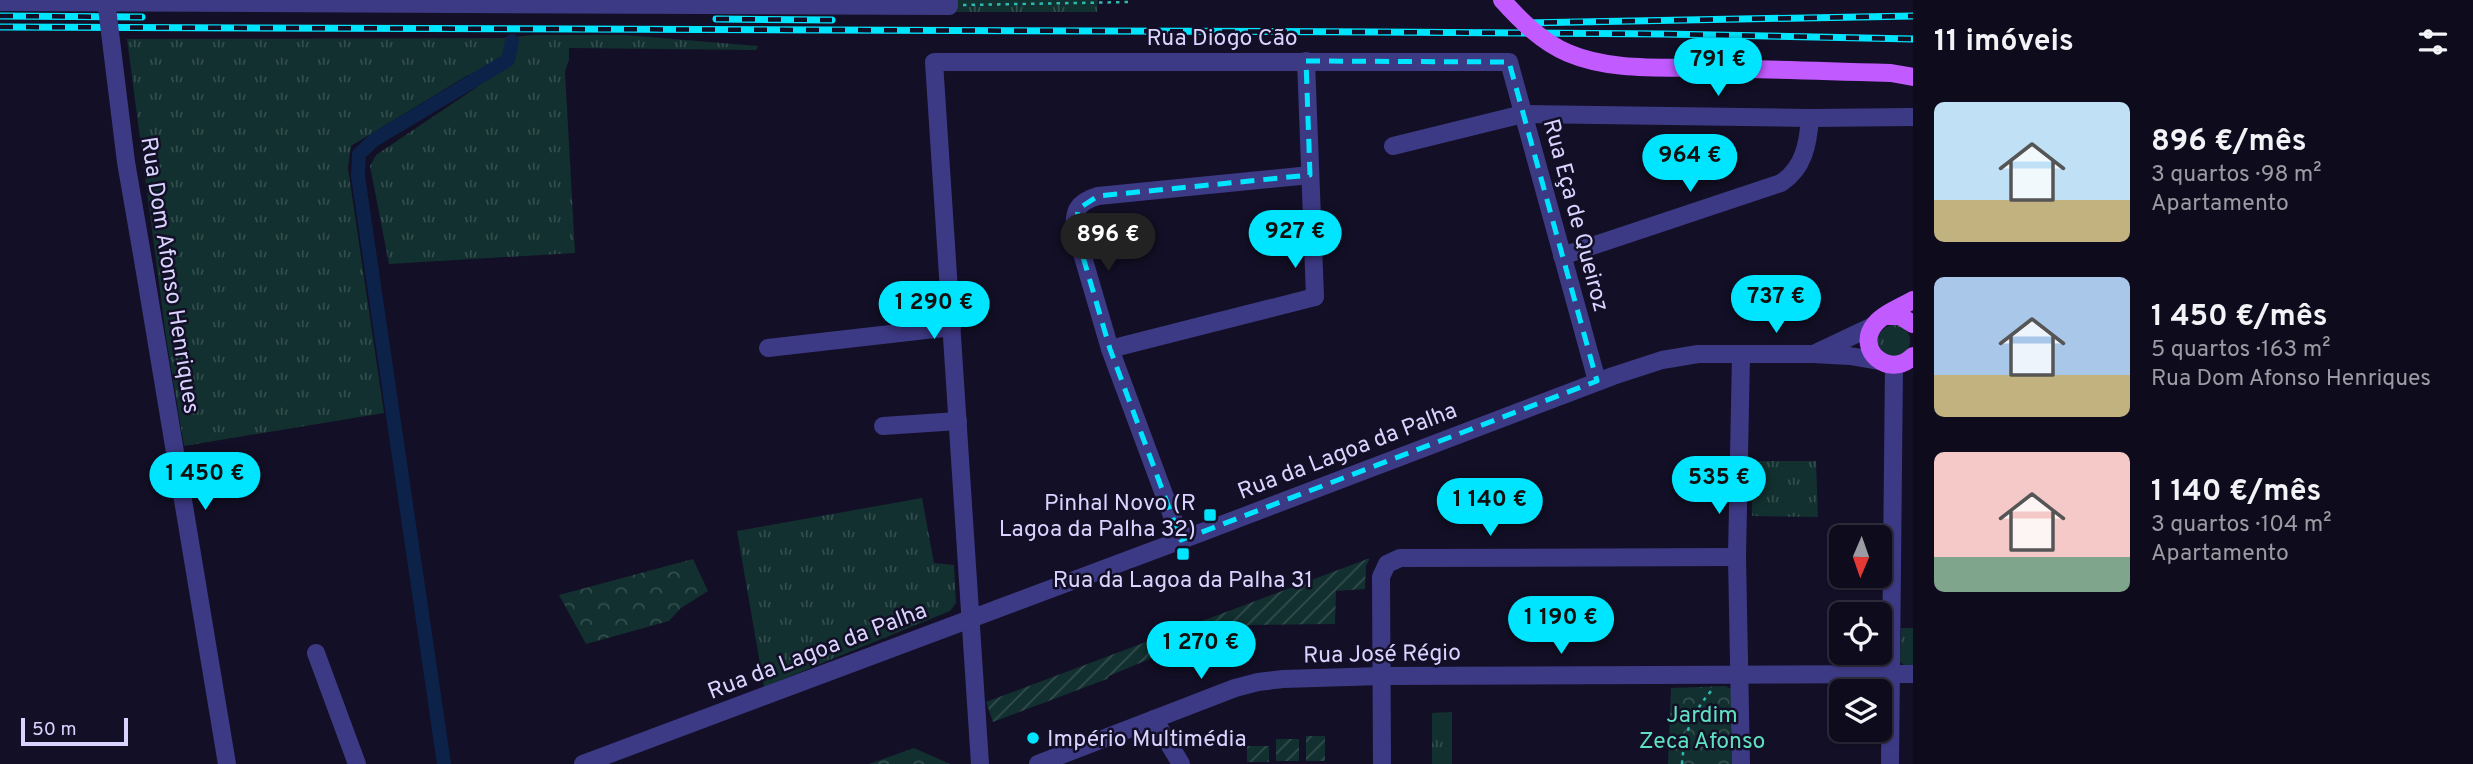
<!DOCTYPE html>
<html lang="pt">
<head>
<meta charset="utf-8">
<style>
	body { margin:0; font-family:Overpass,sans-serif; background:#1c1929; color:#f1f3f6; height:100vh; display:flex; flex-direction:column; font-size:26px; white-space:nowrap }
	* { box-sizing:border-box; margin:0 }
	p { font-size:23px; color:#9b9ba3 }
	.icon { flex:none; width:38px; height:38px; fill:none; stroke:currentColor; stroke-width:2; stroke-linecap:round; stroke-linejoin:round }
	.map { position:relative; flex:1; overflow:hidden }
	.side { display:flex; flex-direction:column; background:#0e0b1c; width:560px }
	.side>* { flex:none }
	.needle { width:46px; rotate:182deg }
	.tools { position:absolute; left:1829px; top:525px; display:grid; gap:14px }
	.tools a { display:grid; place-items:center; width:63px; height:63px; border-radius:10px; background:#0e0b1c; box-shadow:0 2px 5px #0004,0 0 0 2px #2e2b3b; font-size:35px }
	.scale { position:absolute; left:21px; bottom:18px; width:107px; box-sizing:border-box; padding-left:7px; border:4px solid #d9d4ff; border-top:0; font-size:19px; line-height:24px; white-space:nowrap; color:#d9d4ff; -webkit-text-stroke:5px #130f26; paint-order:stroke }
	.price { position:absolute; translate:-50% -60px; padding:0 16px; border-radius:24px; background:#00e5ff; color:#111; font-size:23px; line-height:46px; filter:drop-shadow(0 2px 4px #0008) }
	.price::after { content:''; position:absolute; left:50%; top:42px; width:21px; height:16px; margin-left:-10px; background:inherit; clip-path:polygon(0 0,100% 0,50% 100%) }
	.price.on { background:#222; color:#fff }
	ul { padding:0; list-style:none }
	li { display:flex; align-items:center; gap:21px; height:175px; padding:0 21px }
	li span { display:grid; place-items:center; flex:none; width:196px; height:140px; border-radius:10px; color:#555 }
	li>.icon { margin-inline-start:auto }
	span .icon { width:84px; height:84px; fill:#fffc; stroke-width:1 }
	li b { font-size:30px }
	h2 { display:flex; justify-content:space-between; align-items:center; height:84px; padding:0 21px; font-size:30px }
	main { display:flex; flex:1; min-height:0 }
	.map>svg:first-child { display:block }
	.grass { fill:url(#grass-tufts) }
	.forest { fill:url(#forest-crowns) }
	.garden { fill:url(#garden-furrows) }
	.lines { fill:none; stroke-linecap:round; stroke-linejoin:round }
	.canal { stroke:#0c2248; stroke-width:14 }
	.path { stroke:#2fb8b0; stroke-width:2.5; stroke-dasharray:3.5 5; stroke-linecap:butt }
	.minor { stroke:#3d3a85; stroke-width:18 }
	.major { stroke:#c25bff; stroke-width:18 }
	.rail-casing { stroke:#00e5ff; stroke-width:7 }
	.rail { stroke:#130f26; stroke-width:4.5; stroke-dasharray:13; stroke-linecap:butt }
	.minor-bridge { stroke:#3d3a85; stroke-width:18 }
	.major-bridge { stroke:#c25bff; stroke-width:18 }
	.marked { fill:none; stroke:#00e5ff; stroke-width:5; stroke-dasharray:14 9; stroke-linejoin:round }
	.poi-dot { fill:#00e5ff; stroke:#130f26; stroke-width:2.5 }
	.labels { text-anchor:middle; stroke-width:5; stroke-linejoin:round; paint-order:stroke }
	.street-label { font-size:23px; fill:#d9d4ff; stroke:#130f26 }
	.poi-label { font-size:23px; fill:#d9d4ff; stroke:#130f26; text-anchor:end }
	.park-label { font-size:23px; fill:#5fe0c0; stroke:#130f26 }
</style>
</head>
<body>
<main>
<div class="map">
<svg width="1913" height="764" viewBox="0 0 1913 764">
	<defs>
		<pattern id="grass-tufts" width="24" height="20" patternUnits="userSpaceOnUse" patternTransform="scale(1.75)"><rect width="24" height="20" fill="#12302f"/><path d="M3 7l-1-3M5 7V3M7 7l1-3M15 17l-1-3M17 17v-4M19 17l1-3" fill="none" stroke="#344d4e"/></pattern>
		<pattern id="forest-crowns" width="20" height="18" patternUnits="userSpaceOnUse" patternTransform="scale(1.75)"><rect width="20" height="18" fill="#12302f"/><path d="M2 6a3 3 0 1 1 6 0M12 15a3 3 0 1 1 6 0" fill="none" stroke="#344d4e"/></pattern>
		<pattern id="garden-furrows" width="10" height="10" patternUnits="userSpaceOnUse" patternTransform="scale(1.75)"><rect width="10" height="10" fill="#12302f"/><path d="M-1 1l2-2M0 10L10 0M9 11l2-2" fill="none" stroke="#344d4e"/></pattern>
	</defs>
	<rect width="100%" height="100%" fill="#130f26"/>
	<g class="grass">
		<polygon points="954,0 1098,0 1097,12 954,12"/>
		<polygon points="533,35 625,35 758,46 756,50 569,48 569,60 565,71 575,253 389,264 370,166 376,155 477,87 468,75 351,146 348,168 384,413 184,446 166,337 127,39 502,38"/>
		<circle cx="1894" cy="341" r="16"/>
		<polygon points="1751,461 1816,461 1818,517 1752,516"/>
		<polygon points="922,498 934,563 954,565 956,603 950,611 764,687 737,531"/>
		<polygon points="1901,628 1913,628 1913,665 1904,665 1900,662"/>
		<polygon points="1452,712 1452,764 1432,764 1432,713"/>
	</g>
	<g class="forest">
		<polygon points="693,559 708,591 681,608 669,621 586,644 559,595"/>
		<polygon points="1725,686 1735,691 1734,764 1668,764 1671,688"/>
		<polygon points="914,748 950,764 869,764"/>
	</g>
	<g class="garden">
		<polygon points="1370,558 1366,566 1365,589 1336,591 1335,624 1250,625 1173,655 1166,652 1109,676 1107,679 993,722 986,702"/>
		<rect x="1306" y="736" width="19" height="25"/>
		<rect x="1276" y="739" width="23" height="22"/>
		<rect x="1247" y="746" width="22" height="16"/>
	</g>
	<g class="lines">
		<polyline class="canal" points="444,764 358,176 359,154 374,140 508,60 512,41"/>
		<g class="path">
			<polyline points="963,5 1131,2"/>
			<path d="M1682 764C1684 734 1691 715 1711 691"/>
		</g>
		<g class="minor">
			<polyline points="0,2 949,6 949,0"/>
			<polyline points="1393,146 1523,114 1810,118 1913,117"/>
			<path d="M1562 256 1781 183C1804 168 1808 144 1810 118"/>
			<polyline points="144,266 227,764"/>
			<polyline points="768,348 952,327"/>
			<polyline points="1110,349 1315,297 1306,61"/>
			<polyline points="1816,353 1873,326"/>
			<polyline points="1741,355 1737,557 1741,764"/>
			<polyline points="883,426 958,421"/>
			<path d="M1181 540 1110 349 1076 233C1072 212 1077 202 1098 196L1310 175"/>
			<polyline points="316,653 357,764"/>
			<polyline points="1154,719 1181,764"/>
			<polyline points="583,764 1200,533 1613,376 1662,360 1698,354 1813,354 1850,356 1879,361"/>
			<polyline points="980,764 934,62 1509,62 1597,381"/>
			<polyline points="1038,764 1235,688 1258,682 1283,679 1381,676 1913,674"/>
			<polyline points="1382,764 1381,577 1387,564 1400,558 1737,557"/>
			<polyline points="1890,764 1894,365"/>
		</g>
		<g class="major">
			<path d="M1913 300C1901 307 1883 314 1875 324 1854 349 1889 380 1913 356"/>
			<polyline points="1885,316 1900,316 1913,324"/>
		</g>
		<defs>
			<g id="rail">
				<polyline points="0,16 142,17"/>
				<polyline points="716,19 832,20"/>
				<polyline points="1518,23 1913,16"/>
				<polyline points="0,27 1376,32 1664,34 1913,39"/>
			</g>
		</defs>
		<use href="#rail" class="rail-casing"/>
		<use href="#rail" class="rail"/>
		<polyline class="minor-bridge" points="106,0 126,162 144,266"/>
		<path class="major-bridge" d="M1502 0C1521 21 1542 42 1568 53 1610 71 1660 67 1705 68 1767 69 1829 71 1891 73L1913 77"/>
	</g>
	<path class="marked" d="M1306 61 1509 62 1597 381 1181 540 1110 349 1076 233 1078 209 1098 196 1310 175Z"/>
	<g class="poi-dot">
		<rect x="1203" y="508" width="14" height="14" rx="3.5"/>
		<rect x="1176" y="547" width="14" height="14" rx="3.5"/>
		<circle cx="1033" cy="738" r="7"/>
	</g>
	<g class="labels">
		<g class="street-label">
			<text x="1222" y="45">Rua Diogo Cão</text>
			<text transform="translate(1577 215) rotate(75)" y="8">Rua Eça de Queiroz</text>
			<text transform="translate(171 275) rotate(81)" y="8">Rua Dom Afonso Henriques</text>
			<text transform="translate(1347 450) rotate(-21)" y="8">Rua da Lagoa da Palha</text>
			<text transform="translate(817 650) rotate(-21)" y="8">Rua da Lagoa da Palha</text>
			<text transform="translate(1382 653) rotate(-1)" y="8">Rua José Régio</text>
		</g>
		<g class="poi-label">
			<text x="1196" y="510">Pinhal Novo (R<tspan x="1196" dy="26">Lagoa da Palha 32)</tspan></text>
			<text x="1183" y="587" text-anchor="middle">Rua da Lagoa da Palha 31</text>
			<text x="1047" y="746" text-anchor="start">Império Multimédia</text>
		</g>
		<g class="park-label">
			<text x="1702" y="722">Jardim<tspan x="1702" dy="26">Zeca Afonso</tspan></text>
		</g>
	</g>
</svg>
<div class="tools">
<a><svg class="needle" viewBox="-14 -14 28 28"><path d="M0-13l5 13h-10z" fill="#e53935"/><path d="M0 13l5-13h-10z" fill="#9b9ba3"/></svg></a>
<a><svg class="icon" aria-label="locate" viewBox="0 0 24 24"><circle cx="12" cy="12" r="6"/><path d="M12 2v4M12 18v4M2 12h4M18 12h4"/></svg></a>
<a><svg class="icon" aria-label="layers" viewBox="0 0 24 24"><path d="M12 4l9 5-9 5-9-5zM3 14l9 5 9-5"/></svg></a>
</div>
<div class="scale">50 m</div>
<b class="price" style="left:1718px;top:98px">791 €</b>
<b class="price" style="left:1690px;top:194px">964 €</b>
<b class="price" style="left:1295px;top:270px">927 €</b>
<b class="price on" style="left:1108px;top:273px">896 €</b>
<b class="price" style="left:1776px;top:335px">737 €</b>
<b class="price" style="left:934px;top:341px">1 290 €</b>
<b class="price" style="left:205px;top:512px">1 450 €</b>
<b class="price" style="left:1719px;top:516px">535 €</b>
<b class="price" style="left:1490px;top:538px">1 140 €</b>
<b class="price" style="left:1561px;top:656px">1 190 €</b>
<b class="price" style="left:1201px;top:681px">1 270 €</b>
</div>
<section class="side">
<h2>11 imóveis<svg class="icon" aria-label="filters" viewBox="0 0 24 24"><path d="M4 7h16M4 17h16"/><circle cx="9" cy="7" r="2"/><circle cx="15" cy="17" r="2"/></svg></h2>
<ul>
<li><span style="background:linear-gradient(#bfe0f5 70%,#c2b280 0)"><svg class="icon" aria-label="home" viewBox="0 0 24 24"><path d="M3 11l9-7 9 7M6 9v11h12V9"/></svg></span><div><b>896 €/mês</b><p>3 quartos · 98 m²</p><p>Apartamento</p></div></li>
<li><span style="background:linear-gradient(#a9c7e8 70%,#c2b280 0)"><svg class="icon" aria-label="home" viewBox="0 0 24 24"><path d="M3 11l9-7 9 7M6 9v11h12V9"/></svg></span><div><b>1 450 €/mês</b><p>5 quartos · 163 m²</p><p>Rua Dom Afonso Henriques</p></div></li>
<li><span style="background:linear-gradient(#f6c9c9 75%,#7fa58c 0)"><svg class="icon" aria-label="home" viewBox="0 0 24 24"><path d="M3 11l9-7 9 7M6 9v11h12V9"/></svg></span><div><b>1 140 €/mês</b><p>3 quartos · 104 m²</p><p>Apartamento</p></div></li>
</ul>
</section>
</main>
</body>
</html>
